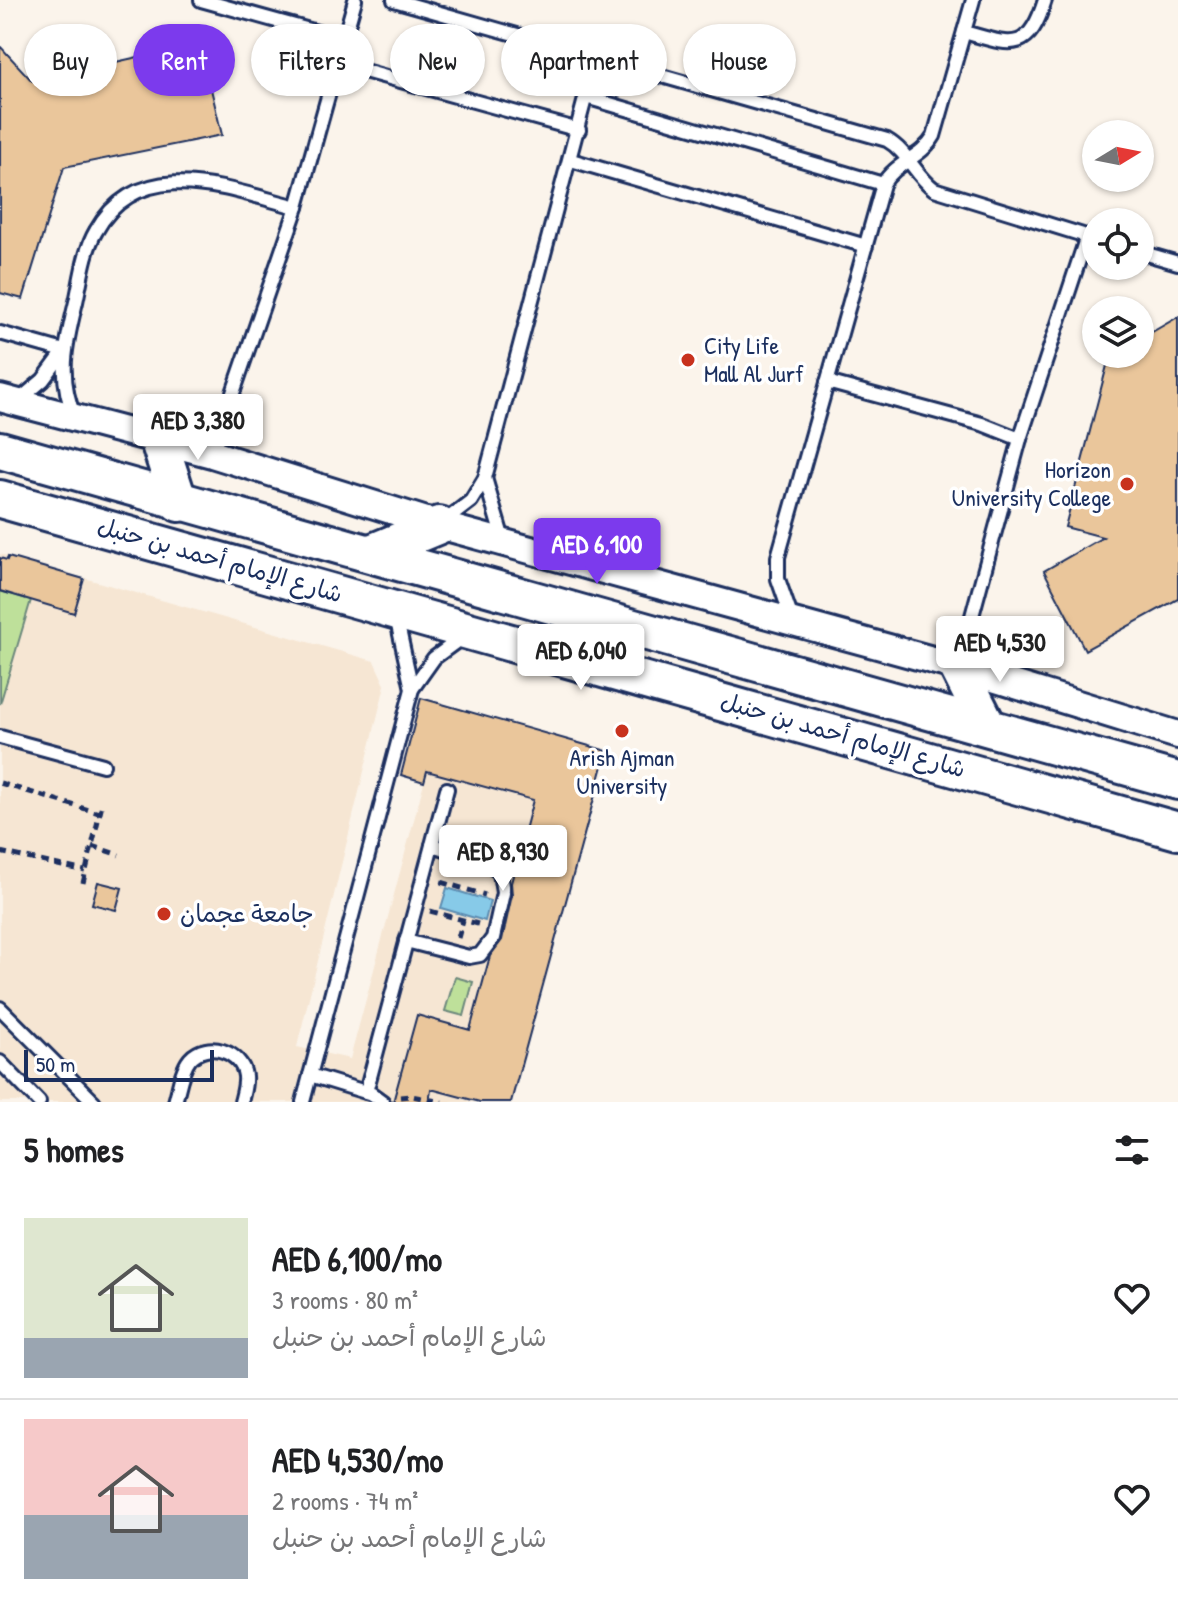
<!DOCTYPE html>
<html lang="en">
<head>
<meta charset="utf-8">
<style>
	body { margin:0; font-family:"Patrick Hand","Playpen Sans Arabic",sans-serif; background:#f6f6f6; color:#202124; height:100vh; display:flex; flex-direction:column; font-size:30px; white-space:nowrap }
	* { box-sizing:border-box; margin:0 }
	p { font-size:26px; color:#757577 }
	.icon { flex:none; width:44px; height:44px; fill:none; stroke:currentColor; stroke-width:2; stroke-linecap:round; stroke-linejoin:round }
	.map { position:relative; height:1102px; overflow:hidden }
	.drawer { display:flex; flex-direction:column; background:#fff; flex:1 }
	.drawer>* { flex:none }
	.guide { position:absolute; left:24px; top:24px; width:1130px; height:72px; display:flex; gap:16px }
	.needle { width:52px; rotate:80deg }
	.buttons { position:absolute; left:1082px; top:120px; display:grid; gap:16px }
	.buttons a { display:grid; place-items:center; width:72px; height:72px; border-radius:50%; background:#fff; box-shadow:0 2px 6px #0004; font-size:40px }
	.scale { position:absolute; left:24px; bottom:20px; width:190px; box-sizing:border-box; padding-left:8px; border:4px solid #1b2f5e; border-top:0; font-size:22px; line-height:28px; white-space:nowrap; color:#1b2f5e; -webkit-text-stroke:6px #fff; paint-order:stroke }
	.price { position:absolute; translate:-50% -68px; padding:0 18px; border-radius:8px; background:#fff; color:#222; font-size:26px; line-height:52px; filter:drop-shadow(0 2px 4px #0008) }
	.price::after { content:''; position:absolute; left:50%; top:48px; width:24px; height:18px; margin-left:-12px; background:inherit; clip-path:polygon(0 0,100% 0,50% 100%) }
	.price.current { background:#7c3aed; color:#fff }
	ul { padding:0; list-style:none }
	li { display:flex; align-items:center; gap:24px; height:200px; padding:0 24px }
	li+li { border-top:2px solid #e0e0e0 }
	li span { display:grid; place-items:center; flex:none; width:224px; height:160px; border-radius:0px; color:#555 }
	li>.icon { margin-inline-start:auto }
	span .icon { width:96px; height:96px; fill:#fffc; stroke-width:1 }
	li b { font-size:34px }
	h2 { display:flex; justify-content:space-between; align-items:center; height:96px; padding:0 24px; font-size:34px }
	.chip { padding:0 28px; border-radius:36px; background:#fff; box-shadow:0 2px 6px #0004; font-size:28px; line-height:72px }
	.chip.current { background:#7c3aed; color:#fff }
	.map>svg:first-child { display:block }
	.built { fill:#f6e6d3 }
	.green { fill:#bee09a; stroke:#6c887c; stroke-width:2 }
	.water { fill:#87cae8; stroke:#5c8cb1; stroke-width:2 }
	.building { fill:#eac69b; stroke:#1b2f5e; stroke-width:2 }
	.lines { fill:none; stroke-linecap:round; stroke-linejoin:round }
	.lane-casing { stroke:#1b2f5e; stroke-width:18 }
	.street-casing { stroke:#1b2f5e; stroke-width:32 }
	.secondary-casing { stroke:#1b2f5e; stroke-width:42 }
	.path { stroke:#1b2f5e; stroke-width:5; stroke-dasharray:8 6; stroke-linecap:butt }
	.lane { stroke:#fff; stroke-width:12 }
	.street { stroke:#fff; stroke-width:26 }
	.secondary { stroke:#fff; stroke-width:36 }
	.poi-dot { fill:#c8321e; stroke:#fff; stroke-width:3 }
	.labels { text-anchor:middle; stroke-width:7; stroke-linejoin:round; paint-order:stroke }
	.poi-label { font-size:24px; fill:#1b2f5e; stroke:#fff; text-anchor:start }
	.street-label { font-size:24px; fill:#1b2f5e; stroke:#fff }
</style>
</head>
<body>
<div class="map">
<svg width="1178" height="1102" viewBox="0 0 1178 1102">
	<rect width="100%" height="100%" fill="#fbf4eb"/>
	<filter id="ink" filterUnits="userSpaceOnUse"><feTurbulence type="fractalNoise" baseFrequency=".0125" numOctaves="2"/><feDisplacementMap in="SourceGraphic" scale="16" xChannelSelector="R" yChannelSelector="G"/><feConvolveMatrix kernelMatrix="1 2 1 2 8 2 1 2 1" color-interpolation-filters="sRGB"/></filter>
	<g filter="url(#ink)">
		<polygon class="built" points="0,554 374,661 385,685 297,1047 350,1059 445,704 607,751 511,1102 0,1102"/>
		<g class="green">
			<polygon points="0,591 31,600 0,704"/>
			<polygon points="455,977 473,982 464,1016 445,1011"/>
		</g>
		<polygon class="water" points="447,888 490,901 485,921 441,908"/>
		<g class="building">
			<polygon points="200,43 222,135 64,167 23,299 0,293 0,46 32,81"/>
			<polygon points="1178,317 1178,599 1085,650 1044,571 1103,537 1065,527 1110,354 1140,354 1140,339"/>
			<polygon points="8,557 84,579 74,613 0,591 0,558 7,560"/>
			<polygon points="421,698 607,751 511,1102 480,1102 431,1089 429,1102 393,1102 417,1015 470,1030 490,956 502,940 512,895 511,883 533,800 427,771 424,782 401,775"/>
			<polygon points="98,882 122,888 116,910 92,904"/>
		</g>
		<g class="lines">
			<defs>
				<g id="lane">
					<polyline points="201,0 342,39"/>
					<path d="M394 0 887 140C908 152 915 175 934 189L1096 239"/>
					<path d="M964 32C1011 45 1028 55 1045 0"/>
					<polyline points="335,63 579,130"/>
					<polyline points="586,97 883,184"/>
					<polyline points="571,160 866,246"/>
					<polyline points="1140,252 1178,263"/>
					<polyline points="0,333 64,351"/>
					<polyline points="827,382 982,424 1020,439"/>
					<polyline points="18,401 43,380 63,353"/>
					<path d="M75 417C57 377 66 343 76 302 81 280 84 251 96 231 140 153 229 190 297 207"/>
					<polyline points="212,454 297,207 355,0"/>
					<polyline points="485,478 504,543"/>
					<polyline points="441,524 471,501 485,478 596,57"/>
					<polyline points="396,616 412,689"/>
					<path d="M792 619 778 579V557L883 184C896 162 921 158 934 136L973 0"/>
					<polyline points="959,664 1020,439 1087,236"/>
					<polyline points="0,737 103,765"/>
					<polyline points="406,941 469,957 480,955 493,938 503,893 500,873 486,862 432,845"/>
					<polyline points="0,1008 94,1102"/>
					<polyline points="0,1062 39,1102"/>
					<polyline points="310,1075 372,1094 383,1102"/>
					<polyline points="366,1092 447,789"/>
					<path d="M175 1102C179 1089 181 1070 190 1059 207 1040 242 1051 245 1076 246 1085 243 1094 241 1102"/>
					<polyline points="303,1102 412,689 434,658 464,636"/>
				</g>
				<polyline id="street" points="0,398 212,454 439,525 958,667 1178,735"/>
				<g id="secondary">
					<polyline points="159,441 179,503"/>
					<polyline points="0,450 1178,781"/>
					<polyline points="0,499 1178,831"/>
					<polyline points="371,553 439,525"/>
					<polyline points="958,667 988,727"/>
				</g>
			</defs>
			<use href="#lane" class="lane-casing"/>
			<use href="#street" class="street-casing"/>
			<use href="#secondary" class="secondary-casing"/>
			<g class="path">
				<polyline points="0,783 99,813"/>
				<polyline points="92,846 119,855"/>
				<polyline points="0,852 85,871"/>
				<polyline points="441,882 485,895"/>
				<polyline points="83,883 102,804"/>
				<polyline points="430,911 478,924"/>
				<polyline points="458,938 463,920"/>
				<polyline points="400,1097 412,1096 442,1102"/>
			</g>
			<use href="#lane" class="lane"/>
			<use href="#street" class="street"/>
			<use href="#secondary" class="secondary"/>
		</g>
	</g>
	<g class="poi-dot">
		<circle cx="688" cy="360" r="8"/>
		<circle cx="1127" cy="484" r="8"/>
		<circle cx="622" cy="731" r="8"/>
		<circle cx="164" cy="914" r="8"/>
	</g>
	<g class="labels">
		<g class="poi-label">
			<text x="704" y="354">City Life<tspan x="704" dy="28">Mall Al Jurf</tspan></text>
			<text x="1111" y="478" text-anchor="end">Horizon<tspan x="1111" dy="28">University College</tspan></text>
			<text x="622" y="766" text-anchor="middle">Arish Ajman<tspan x="622" dy="28">University</tspan></text>
			<text x="180" y="922">جامعة عجمان</text>
		</g>
		<g class="street-label">
			<text transform="translate(220 560) rotate(16)" y="8">شارع الإمام أحمد بن حنبل</text>
			<text transform="translate(843 735) rotate(16)" y="8">شارع الإمام أحمد بن حنبل</text>
		</g>
	</g>
</svg>
<div class="buttons">
<a><svg class="needle" viewBox="-14 -14 28 28"><path d="M0-13l5 13h-10z" fill="#e53935"/><path d="M0 13l5-13h-10z" fill="#757577"/></svg></a>
<a><svg class="icon" aria-label="locate" viewBox="0 0 24 24"><circle cx="12" cy="12" r="6"/><path d="M12 2v4M12 18v4M2 12h4M18 12h4"/></svg></a>
<a><svg class="icon" aria-label="layers" viewBox="0 0 24 24"><path d="M12 4l9 5-9 5-9-5zM3 14l9 5 9-5"/></svg></a>
</div>
<div class="scale">50 m</div>
<b class="price" style="left:198px;top:462px">AED 3,380</b>
<b class="price current" style="left:597px;top:586px">AED 6,100</b>
<b class="price" style="left:1000px;top:684px">AED 4,530</b>
<b class="price" style="left:581px;top:692px">AED 6,040</b>
<b class="price" style="left:503px;top:893px">AED 8,930</b>
<div class="guide">
<a class="chip">Buy</a>
<a class="chip current">Rent</a>
<a class="chip">Filters</a>
<a class="chip">New</a>
<a class="chip">Apartment</a>
<a class="chip">House</a>
</div>
</div>
<section class="drawer">
<h2>5 homes<svg class="icon" aria-label="filters" viewBox="0 0 24 24"><path d="M4 7h16M4 17h16"/><circle cx="9" cy="7" r="2"/><circle cx="15" cy="17" r="2"/></svg></h2>
<ul>
<li><span style="background:linear-gradient(#dfe7d0 75%,#9aa5b1 0)"><svg class="icon" aria-label="home" viewBox="0 0 24 24"><path d="M3 11l9-7 9 7M6 9v11h12V9"/></svg></span><div><b>AED 6,100/mo</b><p>3 rooms · 80 m²</p><p>شارع الإمام أحمد بن حنبل</p></div><svg class="icon" aria-label="heart" viewBox="0 0 24 24"><path d="M12 20l-8-8c-3-5 5-10 8-4 3-6 11-1 8 4z"/></svg></li>
<li><span style="background:linear-gradient(#f6c9c9 60%,#9aa5b1 0)"><svg class="icon" aria-label="home" viewBox="0 0 24 24"><path d="M3 11l9-7 9 7M6 9v11h12V9"/></svg></span><div><b>AED 4,530/mo</b><p>2 rooms · 74 m²</p><p>شارع الإمام أحمد بن حنبل</p></div><svg class="icon" aria-label="heart" viewBox="0 0 24 24"><path d="M12 20l-8-8c-3-5 5-10 8-4 3-6 11-1 8 4z"/></svg></li>
</ul>
</section>
</body>
</html>
